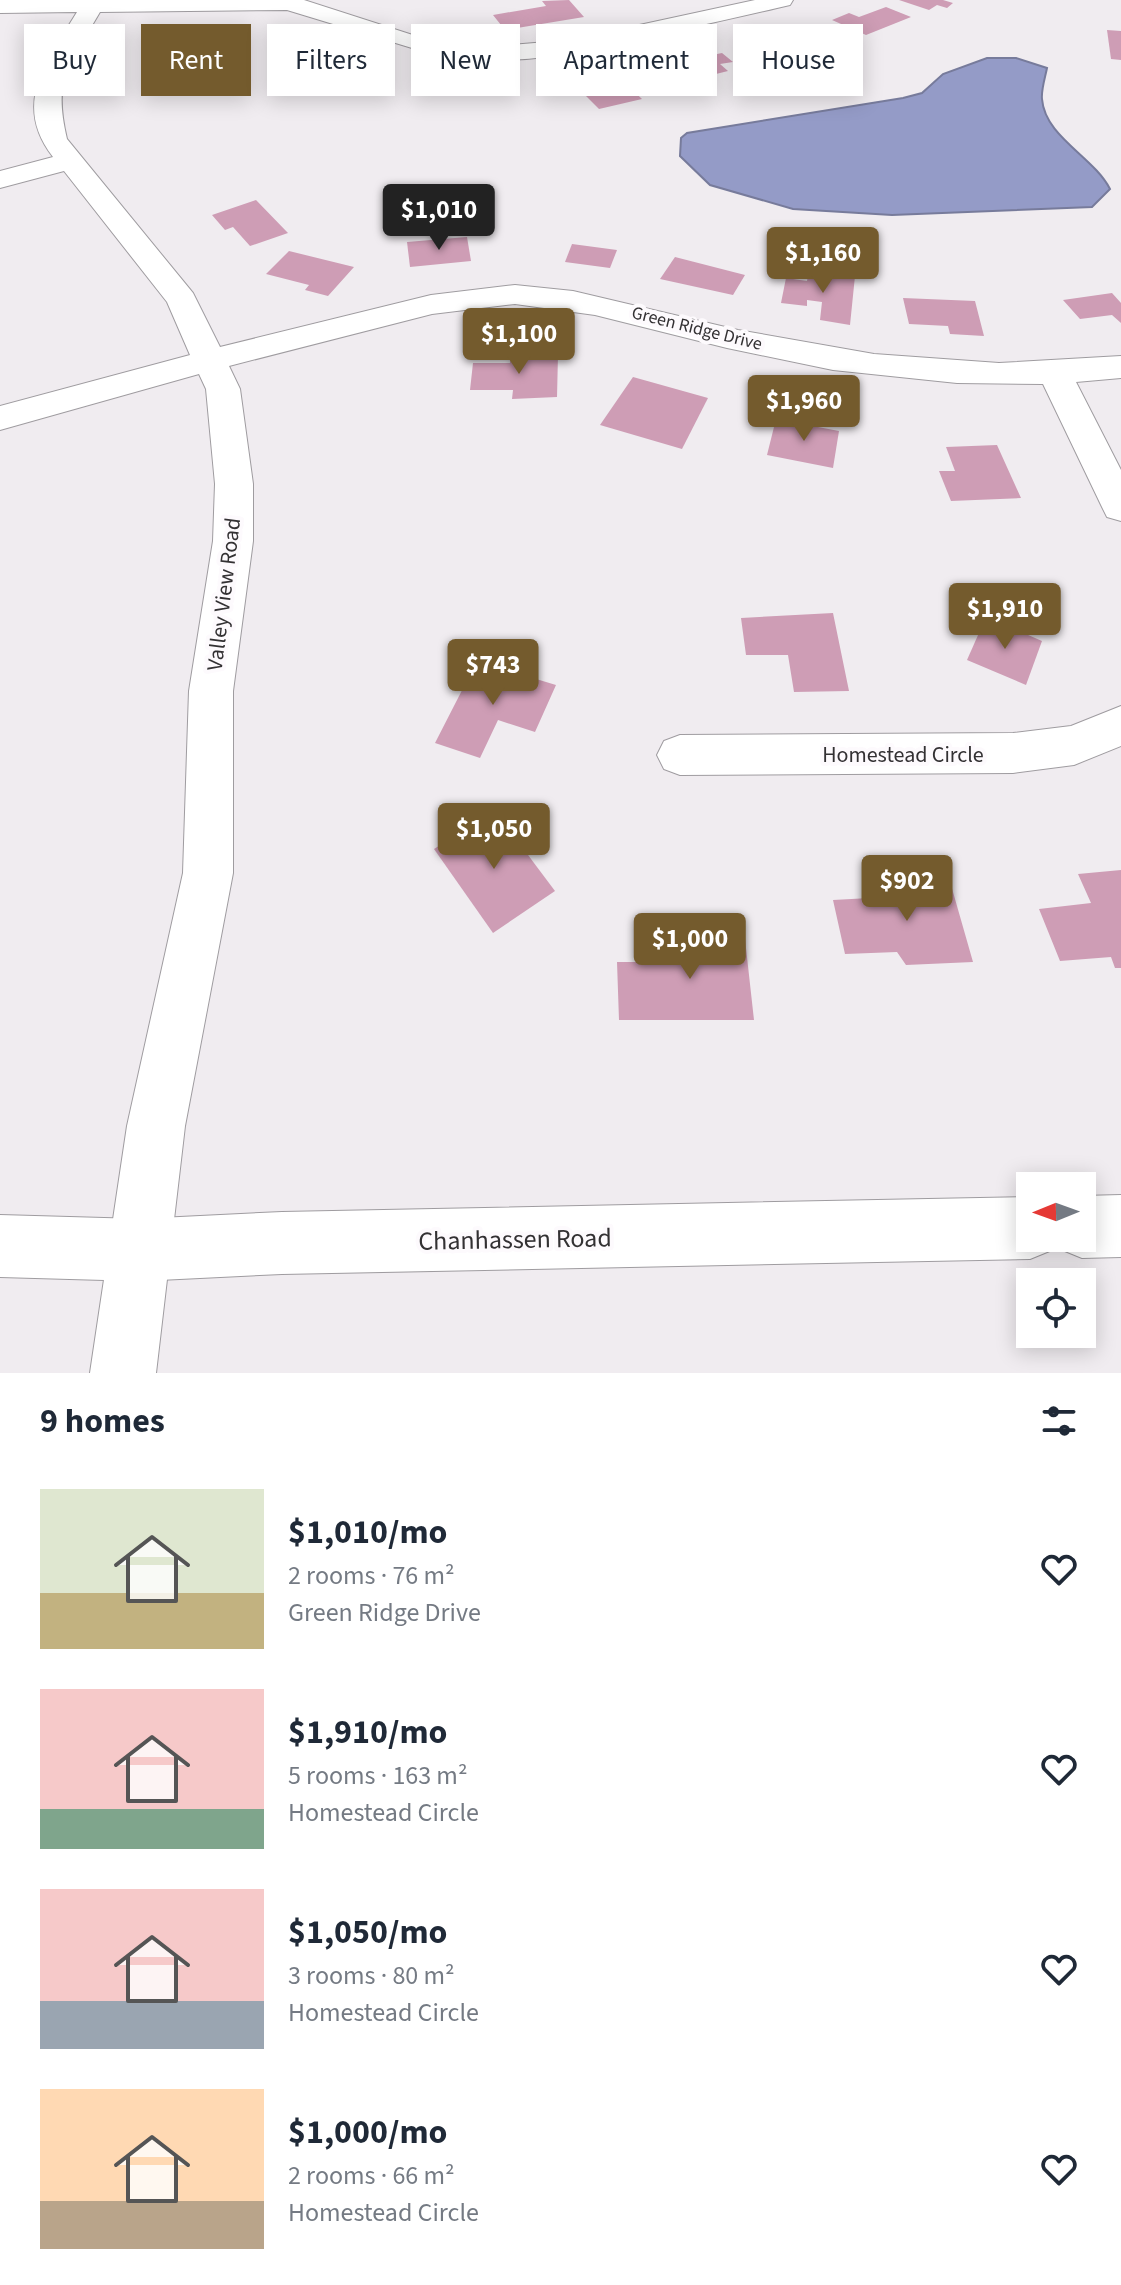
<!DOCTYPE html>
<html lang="en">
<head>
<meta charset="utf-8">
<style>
	body { margin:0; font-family:"Source Sans 3",sans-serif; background:#f6f6f7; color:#1f2937; height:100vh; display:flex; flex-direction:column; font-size:30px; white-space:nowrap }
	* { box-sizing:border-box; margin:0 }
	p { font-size:26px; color:#747a83 }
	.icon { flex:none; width:44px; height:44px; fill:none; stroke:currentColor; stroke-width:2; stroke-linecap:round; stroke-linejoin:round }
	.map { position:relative; height:1373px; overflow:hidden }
	.drawer { display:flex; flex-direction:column; background:#fff; flex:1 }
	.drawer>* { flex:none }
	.top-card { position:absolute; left:24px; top:24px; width:1074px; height:72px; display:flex; gap:16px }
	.needle { width:52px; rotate:269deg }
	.tools { position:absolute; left:1016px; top:1172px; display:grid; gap:16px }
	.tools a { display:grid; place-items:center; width:80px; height:80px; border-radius:0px; background:#fff; box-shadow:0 4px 20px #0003; font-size:40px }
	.price { position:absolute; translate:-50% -68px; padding:0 18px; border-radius:8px; background:#745b2d; color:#fff; font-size:26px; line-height:52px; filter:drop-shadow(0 2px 4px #0008) }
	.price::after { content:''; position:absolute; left:50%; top:48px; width:24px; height:18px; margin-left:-12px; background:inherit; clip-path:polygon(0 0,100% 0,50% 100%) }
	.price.active { background:#222; color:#fff }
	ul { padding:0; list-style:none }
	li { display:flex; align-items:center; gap:24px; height:200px; padding:0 40px }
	li span { display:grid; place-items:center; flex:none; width:224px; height:160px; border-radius:0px; color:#555 }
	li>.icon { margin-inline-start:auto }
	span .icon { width:96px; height:96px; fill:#fffc; stroke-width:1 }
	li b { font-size:34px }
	h2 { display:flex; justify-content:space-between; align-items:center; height:96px; padding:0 40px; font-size:34px }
	.tag { padding:0 28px; border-radius:0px; background:#fff; box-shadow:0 4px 20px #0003; font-size:28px; line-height:72px }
	.tag.active { background:#745b2d; color:#fff }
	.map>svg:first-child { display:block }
	.water { fill:#949bc7; stroke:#777b9b; stroke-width:2 }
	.building { fill:#ce9db5 }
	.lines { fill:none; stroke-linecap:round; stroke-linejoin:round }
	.minor-casing { stroke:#9f9ca0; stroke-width:2 }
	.major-casing { stroke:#9f9ca0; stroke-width:2 }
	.minor { fill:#fff; fill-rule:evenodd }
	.major { fill:#fff; fill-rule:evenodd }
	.labels { text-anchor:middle; stroke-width:8; stroke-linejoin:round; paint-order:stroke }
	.far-street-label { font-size:18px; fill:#333133; stroke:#fdfafd }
	.street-label { font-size:22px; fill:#333133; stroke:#fdfafd }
	.near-street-label { font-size:26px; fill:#333133; stroke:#fdfafd }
</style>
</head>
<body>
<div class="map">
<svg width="1121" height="1373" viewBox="0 0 1121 1373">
	<rect width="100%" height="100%" fill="#f0ecf0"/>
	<path class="water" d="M987 58H1016L1047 68C1045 78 1041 90 1042 99 1045 137 1094 157 1110 189L1092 207 892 215 793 209 710 185 680 156 681 138 687 133 903 98 922 93 943 74Z"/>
	<g class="building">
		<polygon points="569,0 584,17 505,30 493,15 546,6 542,1"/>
		<polygon points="899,0 943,0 953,3 947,8 937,5 929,10"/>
		<polygon points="886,7 911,17 866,35 832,20 849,13 859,17"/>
		<polygon points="807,25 834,43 790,54 774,42 799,36 789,30"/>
		<polygon points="1107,30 1121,31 1121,60 1111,59"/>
		<polygon points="722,53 733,62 720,64 728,71 708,76 700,69 668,75 658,66"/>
		<polygon points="636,68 647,78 625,83 642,99 599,109 572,82"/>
		<polygon points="256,200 288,233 250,246 233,227 225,230 212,215"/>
		<polygon points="467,237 471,261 410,267 407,242"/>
		<polygon points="572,244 617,250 610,268 565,262"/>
		<polygon points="289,251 354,267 328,296 305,290 309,285 266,274"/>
		<polygon points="675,257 745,275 733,295 660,279"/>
		<polygon points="809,270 855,276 850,325 820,320 822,302 807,300 807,306 781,303 786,278 807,281"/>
		<polygon points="1112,293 1121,303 1121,323 1112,315 1080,319 1063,300"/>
		<polygon points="903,298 975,301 984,336 950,334 948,326 909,324"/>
		<polygon points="511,355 558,355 557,397 512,399 513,390 470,390 473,363 510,363"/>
		<polygon points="633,377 708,398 682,449 600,425"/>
		<polygon points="776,419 839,431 833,468 767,455"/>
		<polygon points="997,445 1021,498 951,501 939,471 955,471 946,447"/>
		<polygon points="833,613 849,691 794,692 788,655 746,655 741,618"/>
		<polygon points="986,617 1042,641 1026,685 967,660"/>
		<polygon points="477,661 556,685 535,732 498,720 480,758 435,743"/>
		<polygon points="495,811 555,891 493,933 434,849"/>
		<polygon points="1121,870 1121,968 1115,968 1111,957 1060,961 1039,909 1091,903 1078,874"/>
		<polygon points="949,878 973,962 906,965 897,952 845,954 833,900 888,897 889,880"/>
		<polygon points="744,930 754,1020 619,1020 617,962 678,962 675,931"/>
	</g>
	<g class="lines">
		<defs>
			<g id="minor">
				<path d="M0 0H304L422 38 486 47 570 40 755 0H793L790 5 777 8C744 16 710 23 676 31 596 50 517 70 435 55L287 10 100 12C70 64 52 76 67 139L193 293 220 347 431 295 515 285 573 291 738 330 874 354 999 363 1121 356V378L1076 382 1121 470V521L1107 517 1102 507 1043 384 957 383 833 370 727 348 595 315 515 304 432 314 229 366 240 389 253 484V541L233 691V873L185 1126 156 1373H90L127 1126 183 873 189 691 213 541 215 484 206 389 199 374 0 430V406L190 355 167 302 64 171 0 188V171L53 157C11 103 48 60 77 12L0 13Z"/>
				<polygon points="1121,706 1121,746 1074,765 1013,773 680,775 664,769 657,755 664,741 680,735 1013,733 1071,726"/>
			</g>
			<polygon id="major" points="1121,1195 1121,1257 1082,1258 1060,1249 1056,1239 1052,1250 1030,1259 282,1274 139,1281 0,1277 0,1215 139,1219 282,1212 1030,1197 1030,1238 1082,1238 1082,1196"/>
		</defs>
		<use href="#minor" class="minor-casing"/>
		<use href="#major" class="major-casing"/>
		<use href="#minor" class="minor"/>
		<use href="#major" class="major"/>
	</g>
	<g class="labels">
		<g class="far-street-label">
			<text transform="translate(697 328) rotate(14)" y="6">Green Ridge Drive</text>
		</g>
		<g class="street-label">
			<text transform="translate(223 594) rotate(-83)" y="8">Valley View Road</text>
			<text x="903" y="762">Homestead Circle</text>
		</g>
		<g class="near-street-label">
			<text transform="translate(515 1239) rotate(-1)" y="9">Chanhassen Road</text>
		</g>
	</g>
</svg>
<div class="tools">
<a><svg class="needle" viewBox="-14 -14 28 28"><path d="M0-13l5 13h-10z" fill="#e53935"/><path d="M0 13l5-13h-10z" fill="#747a83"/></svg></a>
<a><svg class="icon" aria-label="locate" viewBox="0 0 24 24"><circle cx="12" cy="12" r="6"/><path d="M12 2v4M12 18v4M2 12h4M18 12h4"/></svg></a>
</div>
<b class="price active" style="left:439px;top:252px">$1,010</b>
<b class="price" style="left:823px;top:295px">$1,160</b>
<b class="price" style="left:519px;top:376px">$1,100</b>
<b class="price" style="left:804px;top:443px">$1,960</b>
<b class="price" style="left:1005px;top:651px">$1,910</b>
<b class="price" style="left:493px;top:707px">$743</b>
<b class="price" style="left:494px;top:871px">$1,050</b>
<b class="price" style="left:907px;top:923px">$902</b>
<b class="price" style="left:690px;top:981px">$1,000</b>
<div class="top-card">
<a class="tag">Buy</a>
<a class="tag active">Rent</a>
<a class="tag">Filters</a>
<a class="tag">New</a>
<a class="tag">Apartment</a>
<a class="tag">House</a>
</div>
</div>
<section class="drawer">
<h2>9 homes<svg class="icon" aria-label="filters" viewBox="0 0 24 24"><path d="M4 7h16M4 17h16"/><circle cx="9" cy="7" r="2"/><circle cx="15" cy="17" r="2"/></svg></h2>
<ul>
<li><span style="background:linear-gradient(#dfe7d0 65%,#c2b280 0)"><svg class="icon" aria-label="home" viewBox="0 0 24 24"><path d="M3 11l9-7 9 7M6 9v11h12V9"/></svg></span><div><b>$1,010/mo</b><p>2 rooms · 76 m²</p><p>Green Ridge Drive</p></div><svg class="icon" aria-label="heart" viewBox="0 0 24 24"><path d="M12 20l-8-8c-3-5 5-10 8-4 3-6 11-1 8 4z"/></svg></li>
<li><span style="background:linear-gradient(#f6c9c9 75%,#7fa58c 0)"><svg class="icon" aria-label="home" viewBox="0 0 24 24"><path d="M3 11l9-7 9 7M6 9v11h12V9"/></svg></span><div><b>$1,910/mo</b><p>5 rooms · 163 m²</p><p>Homestead Circle</p></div><svg class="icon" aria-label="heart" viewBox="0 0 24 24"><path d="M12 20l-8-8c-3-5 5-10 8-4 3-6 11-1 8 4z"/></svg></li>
<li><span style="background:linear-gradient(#f6c9c9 70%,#9aa5b1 0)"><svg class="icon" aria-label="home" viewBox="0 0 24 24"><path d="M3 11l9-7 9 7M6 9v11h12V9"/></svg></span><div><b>$1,050/mo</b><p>3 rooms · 80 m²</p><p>Homestead Circle</p></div><svg class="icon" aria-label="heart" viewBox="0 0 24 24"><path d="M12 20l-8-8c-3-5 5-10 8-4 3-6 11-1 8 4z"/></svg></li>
<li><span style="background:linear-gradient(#ffd9b3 70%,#b9a48a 0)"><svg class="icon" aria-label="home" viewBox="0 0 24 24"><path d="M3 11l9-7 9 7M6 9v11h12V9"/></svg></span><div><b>$1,000/mo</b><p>2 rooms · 66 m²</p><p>Homestead Circle</p></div><svg class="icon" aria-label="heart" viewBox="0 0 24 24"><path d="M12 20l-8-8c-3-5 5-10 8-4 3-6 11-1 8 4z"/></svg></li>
</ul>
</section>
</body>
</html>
